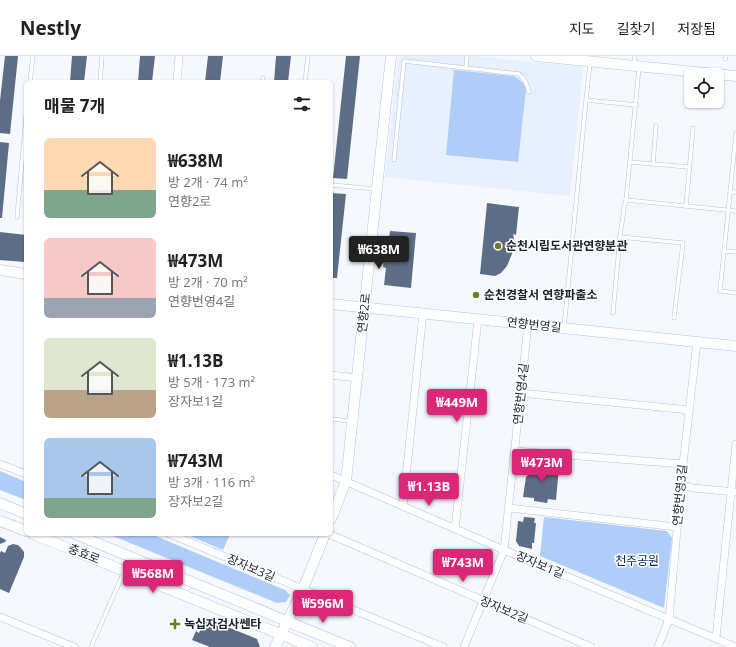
<!DOCTYPE html>
<html lang="ko">
<head>
<meta charset="utf-8">
<style>
	body { margin:0; font-family:"Open Sans","Noto Sans KR",sans-serif; background:#f6f6f6; color:#202124; height:100vh; display:flex; flex-direction:column; font-size:15px; white-space:nowrap }
	* { box-sizing:border-box; margin:0 }
	p { font-size:13px; color:#757577 }
	.icon { flex:none; width:22px; height:22px; fill:none; stroke:currentColor; stroke-width:2; stroke-linecap:round; stroke-linejoin:round }
	.map { position:relative; flex:1; overflow:hidden }
	.panel { position:absolute; left:24px; top:24px; width:309px; height:456px; display:flex; flex-direction:column; background:#fff; border-radius:6px; box-shadow:0 1px 3px #0004 }
	.panel>* { flex:none }
	.buttons { position:absolute; left:684px; top:12px; display:grid; gap:8px }
	.buttons a { display:grid; place-items:center; width:40px; height:40px; border-radius:6px; background:#fff; box-shadow:0 1px 3px #0004; font-size:20px }
	.price { position:absolute; translate:-50% -34px; padding:0 9px; border-radius:4px; background:#db2777; color:#fff; font-size:13px; line-height:26px; filter:drop-shadow(0 1px 2px #0008) }
	.price::after { content:''; position:absolute; left:50%; top:24px; width:12px; height:9px; margin-left:-6px; background:inherit; clip-path:polygon(0 0,100% 0,50% 100%) }
	.price.active { background:#222; color:#fff }
	ul { padding:0; list-style:none }
	li { display:flex; align-items:center; gap:12px; height:100px; padding:0 20px }
	li span { display:grid; place-items:center; flex:none; width:112px; height:80px; border-radius:6px; color:#555 }
	li>.icon { margin-inline-start:auto }
	span .icon { width:48px; height:48px; fill:#fffc; stroke-width:1 }
	li b { font-size:17px }
	h2 { display:flex; justify-content:space-between; align-items:center; height:48px; padding:0 20px; font-size:17px }
	header { display:flex; align-items:center; gap:24px; box-sizing:border-box; height:56px; padding:0 20px; background:#fff; border-bottom:1px solid #e0e0e0 }
	header strong { font-size:19px }
	nav { display:flex; gap:22px; margin-inline-start:auto; font-size:14px }
	.map>svg:first-child { display:block }
	.built { fill:#e7f0fe }
	.green { fill:#b0cdf9 }
	.building { fill:#5d6d85 }
	.lines { fill:none; stroke-linecap:round; stroke-linejoin:round }
	.lane-casing { stroke:#b0c2dd; stroke-width:4.5 }
	.street-casing { stroke:#b0c2dd; stroke-width:8 }
	.secondary-casing { stroke:#b0c2dd; stroke-width:11 }
	.lane { stroke:#fff; stroke-width:3.5 }
	.street { stroke:#fff; stroke-width:7 }
	.secondary { stroke:#fff; stroke-width:10 }
	.poi-dot { fill:#6c7c2b; stroke:#fff; stroke-width:1.5 }
	.labels { text-anchor:middle; stroke-width:3; stroke-linejoin:round; paint-order:stroke }
	.poi-label { font-size:12px; font-weight:bold; fill:#1a212b; stroke:#fff; text-anchor:start }
	.street-label { font-size:12px; fill:#1a212b; stroke:#fff }
	.park-label { font-size:12px; fill:#072856; stroke:#fff }
</style>
</head>
<body>
<header>
<strong>Nestly</strong>
<nav><a>지도</a><a>길찾기</a><a>저장됨</a></nav>
</header>
<div class="map">
<svg width="736" height="591" viewBox="0 0 736 591">
	<rect width="100%" height="100%" fill="#f5f9fe"/>
	<polygon class="built" points="401,0 472,0 583,11 570,140 385,121 398,3"/>
	<g class="green">
		<path d="M454 14 513 20C520 23 523 26 526 33L518 106 446 99Z"/>
		<polygon points="0,415 26,426 26,444 0,434"/>
		<polygon points="544,461 667,475 672,482 664,552 540,500"/>
		<polygon points="108,478 151,478 285,534 290,539 286,546 277,547"/>
		<polygon points="185,478 230,478 223,494"/>
	</g>
	<g class="building">
		<polygon points="5,0 18,0 10,78 0,77 0,45"/>
		<polygon points="72,0 87,0 84,26 70,26"/>
		<polygon points="140,0 155,0 152,26 138,26"/>
		<polygon points="208,0 223,0 220,26 205,26"/>
		<polygon points="276,0 291,0 288,26 274,26"/>
		<polygon points="346,0 360,0 347,123 333,122"/>
		<polygon points="0,86 9,87 2,162 0,162"/>
		<polygon points="331,137 346,138 337,222 331,222"/>
		<polygon points="487,147 519,151 516,179 513,178 514,183 512,198 507,210 501,217 495,220 480,218"/>
		<polygon points="390,175 416,177 411,232 384,229 386,212 383,211 385,192 388,192"/>
		<polygon points="0,176 26,179 25,206 0,204"/>
		<polygon points="535,409 559,411 556,444 548,443 547,447 534,445 534,442 523,441 526,421 528,419 527,415"/>
		<polygon points="524,461 535,462 534,467 536,467 534,487 532,487 532,493 519,490 516,485 518,465 523,466"/>
		<polygon points="0,481 6,484 5,486 0,488"/>
		<polygon points="13,488 18,489 21,492 24,496 24,501 9,537 0,533 0,497 1,495 5,497 8,490"/>
		<polygon points="205,562 257,583 260,591 210,591 192,584 196,575 199,577"/>
	</g>
	<g class="lines">
		<defs>
			<g id="lane">
				<path d="M467 0 466 12 519 18C525 23 527 28 529 36"/>
				<polyline points="725,3 726,0"/>
				<polyline points="634,8 635,0"/>
				<polyline points="30,26 33,0"/>
				<polyline points="100,26 102,0"/>
				<polyline points="262,26 263,22"/>
				<polyline points="305,26 308,0"/>
				<polyline points="586,44 590,7"/>
				<polyline points="736,78 720,235 736,237"/>
				<polyline points="394,104 404,5 466,12"/>
				<polyline points="630,106 689,111"/>
				<polyline points="653,108 656,70"/>
				<polyline points="331,129 376,133"/>
				<polyline points="730,136 736,136"/>
				<polyline points="626,144 736,155"/>
				<polyline points="686,150 693,72"/>
				<polyline points="17,161 26,61"/>
				<polyline points="620,181 683,187 674,262"/>
				<polyline points="724,195 736,196"/>
				<polyline points="613,257 620,181 624,152 626,144 639,12"/>
				<polyline points="564,272 586,44 636,49"/>
				<polyline points="331,363 351,365"/>
				<polyline points="91,591 124,516"/>
			</g>
			<g id="street">
				<polyline points="177,26 179,0"/>
				<polyline points="331,319 357,322"/>
				<polyline points="521,337 689,354"/>
				<polyline points="515,395 683,408"/>
				<polyline points="0,408 26,418"/>
				<polyline points="331,419 504,494 736,591"/>
				<polyline points="681,428 692,432 736,436"/>
				<polyline points="403,450 423,257"/>
				<polyline points="509,452 677,471"/>
				<polyline points="455,473 478,263"/>
				<polyline points="170,478 443,591"/>
				<polyline points="329,478 591,591"/>
				<polyline points="0,561 74,591"/>
				<polyline points="716,582 736,388"/>
				<polyline points="464,591 504,494 528,268"/>
				<polyline points="658,591 669,563 683,408 697,286"/>
			</g>
			<g id="secondary">
				<polyline points="536,0 736,20"/>
				<polyline points="0,214 26,218"/>
				<polyline points="331,248 736,290"/>
				<polyline points="0,447 26,458"/>
				<polyline points="331,463 346,425 391,0"/>
				<polyline points="0,465 26,475"/>
				<polyline points="33,478 312,591"/>
				<polyline points="75,478 350,591"/>
				<polyline points="275,591 303,533 325,478"/>
			</g>
		</defs>
		<use href="#lane" class="lane-casing"/>
		<use href="#street" class="street-casing"/>
		<use href="#secondary" class="secondary-casing"/>
		<use href="#lane" class="lane"/>
		<use href="#street" class="street"/>
		<use href="#secondary" class="secondary"/>
	</g>
	<g class="poi-dot">
		<circle cx="498" cy="190" r="4"/>
		<circle cx="476" cy="239" r="4"/>
		<path d="M173 562h4v4h4v4h-4v4h-4v-4h-4v-4h4z"/>
	</g>
	<g class="labels">
		<g class="poi-label">
			<text x="506" y="194">순천시립도서관연향분관</text>
			<text x="484" y="243">순천경찰서 연향파출소</text>
			<text x="184" y="572">녹십자검사쎈타</text>
		</g>
		<g class="street-label">
			<text transform="translate(364 257) rotate(-84)" y="4">연향2로</text>
			<text transform="translate(534 269) rotate(6)" y="4">연향번영길</text>
			<text transform="translate(521 338) rotate(-84)" y="4">연향번영4길</text>
			<text transform="translate(680 439) rotate(-85)" y="4">연향번영3길</text>
			<text transform="translate(84 498) rotate(22)" y="4">충효로</text>
			<text transform="translate(540 509) rotate(23)" y="4">장자보1길</text>
			<text transform="translate(251 512) rotate(23)" y="4">장자보3길</text>
			<text transform="translate(504 554) rotate(23)" y="4">장자보2길</text>
		</g>
		<g class="park-label">
			<text x="637" y="509">천주공원</text>
		</g>
	</g>
</svg>
<div class="buttons">
<a><svg class="icon" aria-label="locate" viewBox="0 0 24 24"><circle cx="12" cy="12" r="6"/><path d="M12 2v4M12 18v4M2 12h4M18 12h4"/></svg></a>
</div>
<b class="price active" style="left:379px;top:214px">₩638M</b>
<b class="price" style="left:457px;top:367px">₩449M</b>
<b class="price" style="left:542px;top:427px">₩473M</b>
<b class="price" style="left:429px;top:451px">₩1.13B</b>
<b class="price" style="left:463px;top:527px">₩743M</b>
<b class="price" style="left:153px;top:538px">₩568M</b>
<b class="price" style="left:323px;top:568px">₩596M</b>
<section class="panel">
<h2>매물 7개<svg class="icon" aria-label="filters" viewBox="0 0 24 24"><path d="M4 7h16M4 17h16"/><circle cx="9" cy="7" r="2"/><circle cx="15" cy="17" r="2"/></svg></h2>
<ul>
<li><span style="background:linear-gradient(#ffd9b3 65%,#7fa58c 0)"><svg class="icon" aria-label="home" viewBox="0 0 24 24"><path d="M3 11l9-7 9 7M6 9v11h12V9"/></svg></span><div><b>₩638M</b><p>방 2개 · 74 m²</p><p>연향2로</p></div></li>
<li><span style="background:linear-gradient(#f6c9c9 75%,#9aa5b1 0)"><svg class="icon" aria-label="home" viewBox="0 0 24 24"><path d="M3 11l9-7 9 7M6 9v11h12V9"/></svg></span><div><b>₩473M</b><p>방 2개 · 70 m²</p><p>연향번영4길</p></div></li>
<li><span style="background:linear-gradient(#dfe7d0 65%,#b9a48a 0)"><svg class="icon" aria-label="home" viewBox="0 0 24 24"><path d="M3 11l9-7 9 7M6 9v11h12V9"/></svg></span><div><b>₩1.13B</b><p>방 5개 · 173 m²</p><p>장자보1길</p></div></li>
<li><span style="background:linear-gradient(#a9c7e8 75%,#7fa58c 0)"><svg class="icon" aria-label="home" viewBox="0 0 24 24"><path d="M3 11l9-7 9 7M6 9v11h12V9"/></svg></span><div><b>₩743M</b><p>방 3개 · 116 m²</p><p>장자보2길</p></div></li>
</ul>
</section>
</div>
</body>
</html>
